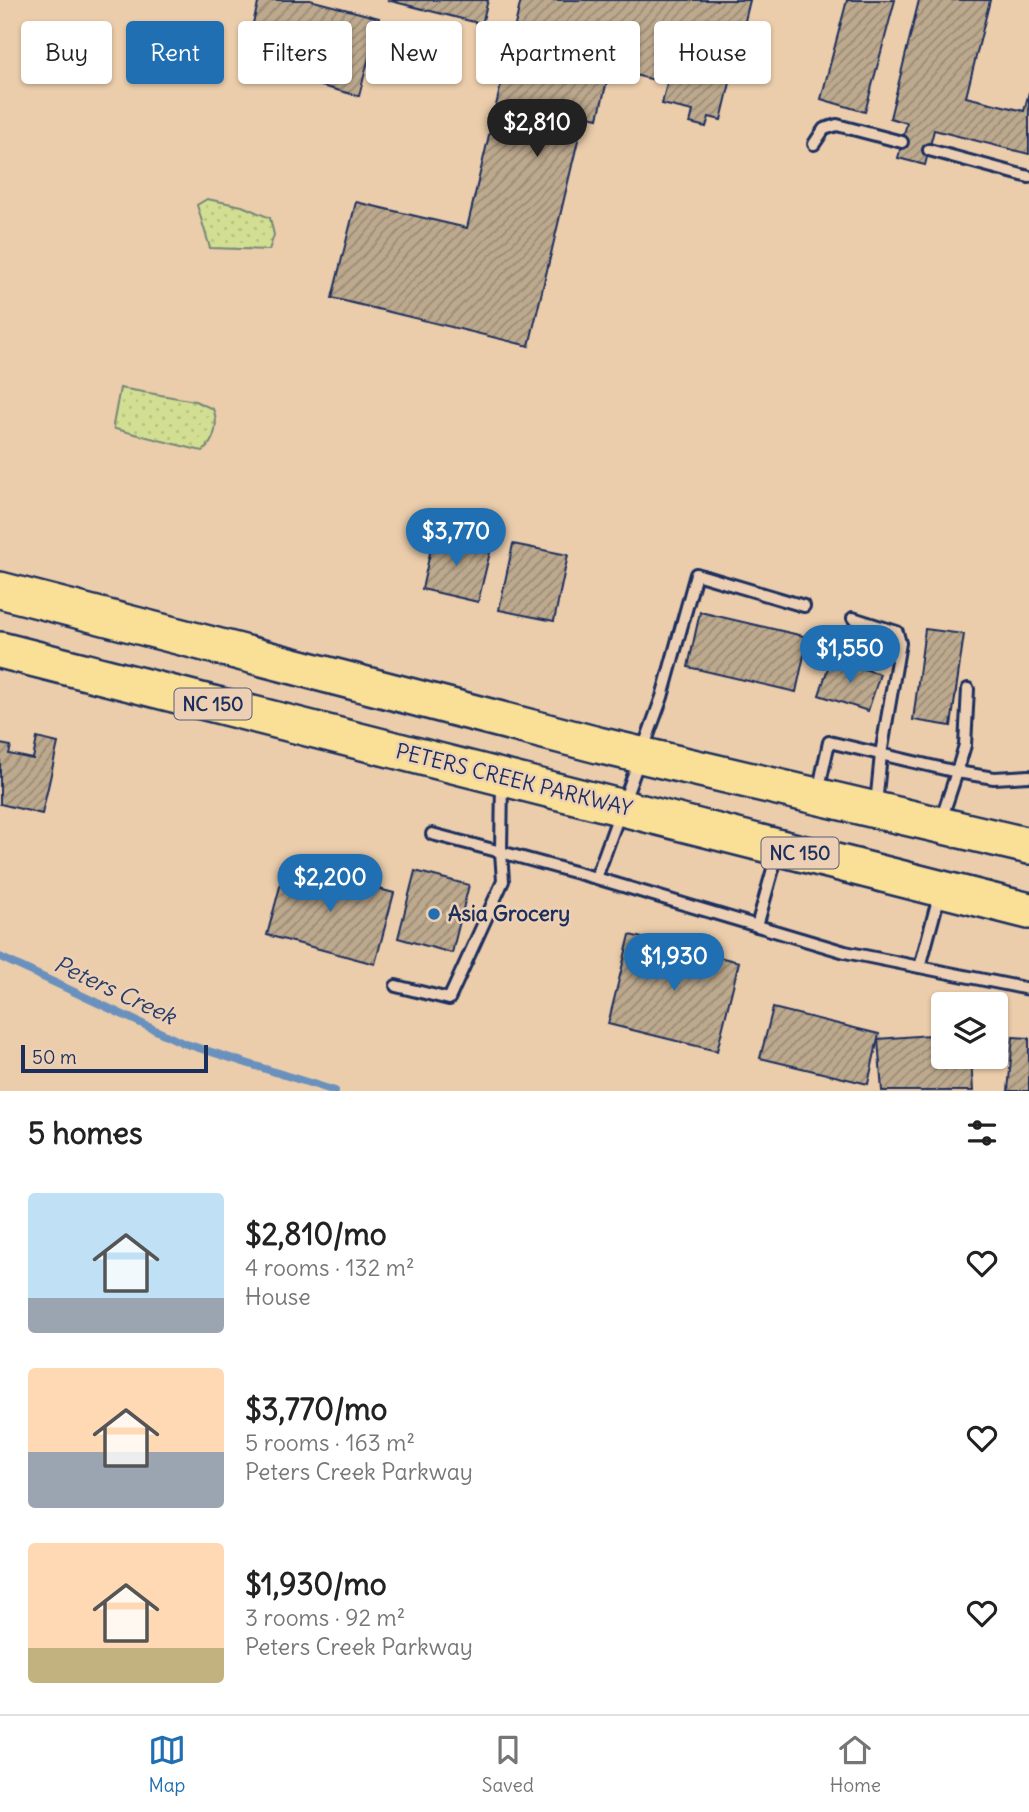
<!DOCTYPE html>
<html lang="en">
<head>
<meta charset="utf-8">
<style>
	body { margin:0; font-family:Delius,sans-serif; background:#f6f6f6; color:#222; height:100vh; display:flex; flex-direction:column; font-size:26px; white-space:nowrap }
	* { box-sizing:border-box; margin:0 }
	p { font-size:23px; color:#767676 }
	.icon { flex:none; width:38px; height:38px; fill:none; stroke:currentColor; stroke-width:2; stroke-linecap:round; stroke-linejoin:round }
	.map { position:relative; height:1091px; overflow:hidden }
	.panel { display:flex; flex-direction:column; background:#fff; flex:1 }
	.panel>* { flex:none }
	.top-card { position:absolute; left:21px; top:21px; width:987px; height:63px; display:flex; gap:14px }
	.buttons { position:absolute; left:931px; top:992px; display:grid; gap:14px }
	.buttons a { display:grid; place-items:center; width:77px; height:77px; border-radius:7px; background:#fff; box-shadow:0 2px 5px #0004; font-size:35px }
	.scale { position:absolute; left:21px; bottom:18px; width:187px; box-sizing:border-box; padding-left:7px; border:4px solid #1b2f5e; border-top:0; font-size:19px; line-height:24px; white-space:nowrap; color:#1b2f5e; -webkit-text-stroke:5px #edd0b3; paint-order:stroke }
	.price { position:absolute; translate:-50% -60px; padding:0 16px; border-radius:24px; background:#1f6fb2; color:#fff; font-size:23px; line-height:46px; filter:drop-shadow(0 2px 4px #0008) }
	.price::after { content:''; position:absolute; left:50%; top:42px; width:21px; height:16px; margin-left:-10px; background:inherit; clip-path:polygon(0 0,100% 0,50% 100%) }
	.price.current { background:#222; color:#fff }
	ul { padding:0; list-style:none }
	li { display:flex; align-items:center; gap:21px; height:175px; padding:0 28px }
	li span { display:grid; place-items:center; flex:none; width:196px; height:140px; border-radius:7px; color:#555 }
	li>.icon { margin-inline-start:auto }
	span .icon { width:84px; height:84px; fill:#fffc; stroke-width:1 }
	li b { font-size:30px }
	h2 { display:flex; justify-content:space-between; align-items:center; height:84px; padding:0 28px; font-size:30px }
	.chip { padding:0 24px; border-radius:7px; background:#fff; box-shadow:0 2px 5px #0004; font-size:24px; line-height:63px }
	.chip.current { background:#1f6fb2; color:#fff }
	.dock { display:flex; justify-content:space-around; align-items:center; height:98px; border-top:2px solid #e0e0e0; background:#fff; font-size:19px; color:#767676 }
	.dock a { display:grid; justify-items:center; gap:4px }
	.dock .current { color:#1f6fb2 }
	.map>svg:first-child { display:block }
	.park { fill:url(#park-dots); stroke:#768778; stroke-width:2 }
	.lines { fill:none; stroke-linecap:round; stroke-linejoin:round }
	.stream { stroke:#6a91bd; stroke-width:8 }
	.building { fill:url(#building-hatch); stroke:#1b2f5e; stroke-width:2 }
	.lane-casing { stroke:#1b2f5e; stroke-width:16 }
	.primary-casing { stroke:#1b2f5e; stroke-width:40 }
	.lane { stroke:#edd0b3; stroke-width:10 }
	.primary { stroke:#fadf96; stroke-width:35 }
	.poi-dot { fill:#1f6fb2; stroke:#edd0b3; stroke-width:2.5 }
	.labels { text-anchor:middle; stroke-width:5; stroke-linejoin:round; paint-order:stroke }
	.shield { fill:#edd0b3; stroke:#5a5f78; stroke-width:2 }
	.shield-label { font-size:19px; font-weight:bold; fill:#1b2f5e }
	.street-label { font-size:21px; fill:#1b2f5e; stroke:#edd0b3 }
	.poi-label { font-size:21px; font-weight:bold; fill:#1b2f5e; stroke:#edd0b3; text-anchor:start }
	.water-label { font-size:23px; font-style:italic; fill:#283f6e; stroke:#edd0b3 }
</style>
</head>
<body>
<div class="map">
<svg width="1029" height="1091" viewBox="0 0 1029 1091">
	<defs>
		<pattern id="park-dots" width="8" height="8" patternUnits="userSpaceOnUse" patternTransform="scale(1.75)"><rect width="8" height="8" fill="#d2df92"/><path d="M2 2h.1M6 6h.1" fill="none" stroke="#b4c080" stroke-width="1.8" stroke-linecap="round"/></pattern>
		<pattern id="building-hatch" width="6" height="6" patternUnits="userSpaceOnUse" patternTransform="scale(1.75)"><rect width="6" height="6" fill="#bda98d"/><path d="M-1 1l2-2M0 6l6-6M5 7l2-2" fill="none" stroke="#998a76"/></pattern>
	</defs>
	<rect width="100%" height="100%" fill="#ebcdab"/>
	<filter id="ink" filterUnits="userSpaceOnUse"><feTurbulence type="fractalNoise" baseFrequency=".0143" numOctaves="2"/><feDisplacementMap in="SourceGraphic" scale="14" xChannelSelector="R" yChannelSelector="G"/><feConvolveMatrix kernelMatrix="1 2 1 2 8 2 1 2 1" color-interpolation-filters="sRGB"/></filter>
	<g filter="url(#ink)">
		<g class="park">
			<polygon points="207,199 242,206 270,218 274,235 269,250 210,248 197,205"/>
			<path d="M120 388 195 401 213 409C219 423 215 441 203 451L198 450 115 429 113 425Z"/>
		</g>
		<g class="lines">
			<polyline class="stream" points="0,957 183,1043 335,1091"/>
		</g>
		<g class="building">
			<polygon points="259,0 310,0 379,18 359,96 242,65"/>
			<polygon points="387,0 488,0 482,24"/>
			<polygon points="521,0 750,0 721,120 709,117 706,127 690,123 693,111 662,104 667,83 610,69 598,118 584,115 529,346 332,298 356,202 467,228"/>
			<polygon points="847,0 895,0 865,112 821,99"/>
			<polygon points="919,0 990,0 966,97 1024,111 1029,92 1029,154 934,130 925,165 898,158 907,123 890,118"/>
			<polygon points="434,535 491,548 478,602 422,589"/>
			<polygon points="513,544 568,555 554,621 499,610"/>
			<polygon points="700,612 808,637 796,692 688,667"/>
			<polygon points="925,629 964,634 951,726 913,720"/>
			<polygon points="831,659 880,674 868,711 819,695"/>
			<polygon points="37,738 58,743 42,814 0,804 0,744 11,746 9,754 33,759"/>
			<polygon points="286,864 394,893 375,964 267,935"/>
			<polygon points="415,871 469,885 452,953 398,938"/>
			<polygon points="630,935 739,962 717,1051 608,1024"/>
			<polygon points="773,1008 879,1034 868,1084 760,1058"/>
			<polygon points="943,1034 943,1057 971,1057 973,1091 882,1091 878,1039"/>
			<polygon points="1013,1037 1029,1038 1029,1091 1008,1091"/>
		</g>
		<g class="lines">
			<defs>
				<g id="lane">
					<polyline points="814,144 824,129 837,125 902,142"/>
					<polyline points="929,150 1029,177"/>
					<polyline points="853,618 897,632 900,643 881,754 876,805"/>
					<polyline points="502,781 501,852 596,878 845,952 1029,989"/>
					<polyline points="818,792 829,742 957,772 965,745 968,689"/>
					<polyline points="941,820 957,772 994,778 1029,776"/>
					<polyline points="596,878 662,697 696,574 804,606"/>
					<polyline points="757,926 778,851"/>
					<polyline points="920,967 940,892"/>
					<polyline points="396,986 449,999 503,881 501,852 432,834"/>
				</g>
				<g id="primary">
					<polyline points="0,590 598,745 1029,846"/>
					<polyline points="0,650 1029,911"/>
				</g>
			</defs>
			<use href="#lane" class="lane-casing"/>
			<use href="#primary" class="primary-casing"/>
			<use href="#lane" class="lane"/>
			<use href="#primary" class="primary"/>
		</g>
	</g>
	<circle class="poi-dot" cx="434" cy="914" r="7"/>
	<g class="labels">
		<g class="shield">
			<rect x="174.5" y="688.5" width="77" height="31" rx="5"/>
			<rect x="761.5" y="837.5" width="77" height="31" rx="5"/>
		</g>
		<g class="shield-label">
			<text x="213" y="711">NC 150</text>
			<text x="800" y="860">NC 150</text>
		</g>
		<g class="street-label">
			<text transform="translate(514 780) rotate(14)" y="7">PETERS CREEK PARKWAY</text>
		</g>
		<g class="poi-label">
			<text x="448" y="921">Asia Grocery</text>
		</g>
		<g class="water-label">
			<text transform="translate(115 990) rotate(25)" y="8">Peters Creek</text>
		</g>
	</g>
</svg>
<div class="buttons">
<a><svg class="icon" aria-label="layers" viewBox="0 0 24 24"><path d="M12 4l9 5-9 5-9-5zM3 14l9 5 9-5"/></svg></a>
</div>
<div class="scale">50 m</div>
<b class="price current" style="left:537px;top:159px">$2,810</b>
<b class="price" style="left:456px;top:568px">$3,770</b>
<b class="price" style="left:850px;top:685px">$1,550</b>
<b class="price" style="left:330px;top:914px">$2,200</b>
<b class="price" style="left:674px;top:993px">$1,930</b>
<div class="top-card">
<a class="chip">Buy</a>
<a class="chip current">Rent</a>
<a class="chip">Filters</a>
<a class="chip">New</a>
<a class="chip">Apartment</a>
<a class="chip">House</a>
</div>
</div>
<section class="panel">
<h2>5 homes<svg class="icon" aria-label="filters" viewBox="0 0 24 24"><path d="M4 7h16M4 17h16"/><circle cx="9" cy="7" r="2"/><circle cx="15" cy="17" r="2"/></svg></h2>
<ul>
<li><span style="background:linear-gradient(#bfe0f5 75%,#9aa5b1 0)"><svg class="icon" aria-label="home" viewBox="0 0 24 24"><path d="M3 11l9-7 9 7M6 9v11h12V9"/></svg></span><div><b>$2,810/mo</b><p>4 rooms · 132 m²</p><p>House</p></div><svg class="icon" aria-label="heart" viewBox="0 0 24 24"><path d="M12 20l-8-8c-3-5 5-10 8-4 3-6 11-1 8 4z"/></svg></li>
<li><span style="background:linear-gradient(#ffd9b3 60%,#9aa5b1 0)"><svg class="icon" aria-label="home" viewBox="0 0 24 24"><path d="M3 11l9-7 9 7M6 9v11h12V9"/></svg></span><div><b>$3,770/mo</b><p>5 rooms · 163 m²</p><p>Peters Creek Parkway</p></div><svg class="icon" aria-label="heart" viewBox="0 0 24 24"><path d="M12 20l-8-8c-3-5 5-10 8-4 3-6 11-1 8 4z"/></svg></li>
<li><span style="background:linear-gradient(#ffd9b3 75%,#c2b280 0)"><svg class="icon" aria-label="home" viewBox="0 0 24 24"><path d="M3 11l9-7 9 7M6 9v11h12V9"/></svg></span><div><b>$1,930/mo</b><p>3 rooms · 92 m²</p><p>Peters Creek Parkway</p></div><svg class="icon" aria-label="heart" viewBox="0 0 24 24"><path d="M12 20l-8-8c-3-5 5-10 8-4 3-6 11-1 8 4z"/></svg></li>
</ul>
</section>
<nav class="dock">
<a class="current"><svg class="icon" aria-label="map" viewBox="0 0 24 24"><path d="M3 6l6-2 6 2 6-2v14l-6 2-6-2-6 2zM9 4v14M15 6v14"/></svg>Map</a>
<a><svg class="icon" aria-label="saved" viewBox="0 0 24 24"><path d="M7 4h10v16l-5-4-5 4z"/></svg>Saved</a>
<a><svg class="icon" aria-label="home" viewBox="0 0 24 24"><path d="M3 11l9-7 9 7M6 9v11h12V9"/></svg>Home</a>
</nav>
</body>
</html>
